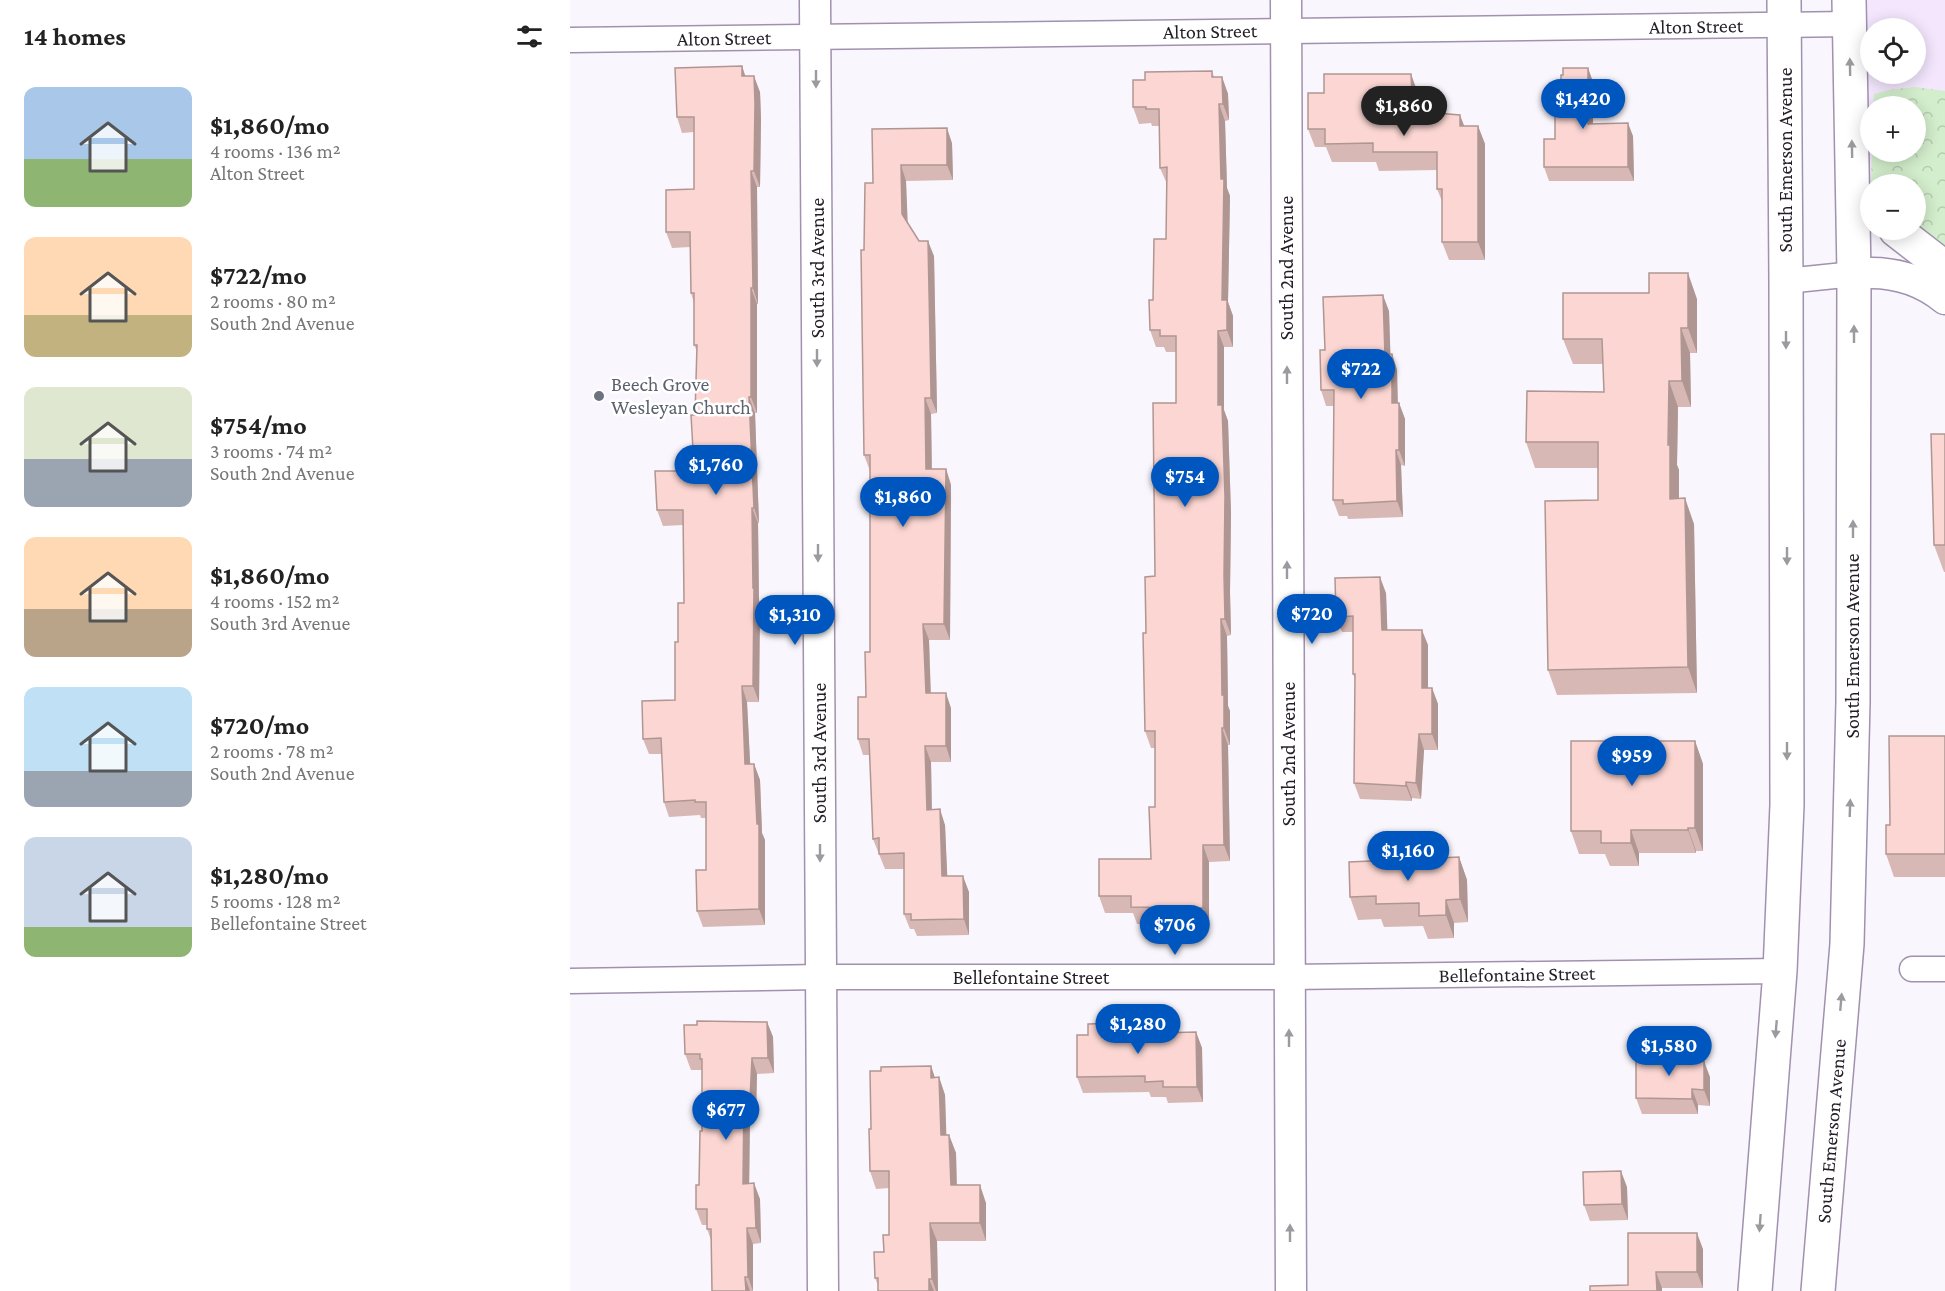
<!DOCTYPE html>
<html lang="en">
<head>
<meta charset="utf-8">
<style>
	body { margin:0; font-family:"Crimson Pro",serif; background:#f6f6f6; color:#222; height:100vh; display:flex; flex-direction:column; font-size:22px; white-space:nowrap }
	* { box-sizing:border-box; margin:0 }
	p { font-size:20px; color:#767676 }
	.icon { flex:none; width:33px; height:33px; fill:none; stroke:currentColor; stroke-width:2; stroke-linecap:round; stroke-linejoin:round }
	.map { position:relative; flex:1; overflow:hidden }
	.side { display:flex; flex-direction:column; background:#fff; width:570px }
	.side>* { flex:none }
	.fabs { position:absolute; left:1290px; top:18px; display:grid; gap:12px }
	.fabs a { display:grid; place-items:center; width:66px; height:66px; border-radius:50%; background:#fff; box-shadow:0 3px 15px #0003; font-size:30px }
	.price { position:absolute; translate:-50% -51px; padding:0 14px; border-radius:21px; background:#0056bf; color:#fff; font-size:20px; line-height:39px; filter:drop-shadow(0 2px 3px #0008) }
	.price::after { content:''; position:absolute; left:50%; top:36px; width:18px; height:14px; margin-left:-9px; background:inherit; clip-path:polygon(0 0,100% 0,50% 100%) }
	.price.current { background:#222; color:#fff }
	ul { padding:0; list-style:none }
	li { display:flex; align-items:center; gap:18px; height:150px; padding:0 24px }
	li span { display:grid; place-items:center; flex:none; width:168px; height:120px; border-radius:12px; color:#555 }
	li>.icon { margin-inline-start:auto }
	span .icon { width:72px; height:72px; fill:#fffc; stroke-width:1 }
	li b { font-size:26px }
	h2 { display:flex; justify-content:space-between; align-items:center; height:72px; padding:0 24px; font-size:26px }
	main { display:flex; flex:1; min-height:0 }
	.map>svg:first-child { display:block }
	.built { fill:#f3e6fd; fill-rule:evenodd }
	.park { fill:url(#park-crowns) }
	.lines { fill:none; stroke-linecap:round; stroke-linejoin:round }
	.minor-casing { stroke:#a191ae; stroke-width:27 }
	.tertiary-casing { stroke:#a191ae; stroke-width:33 }
	.primary-casing { stroke:#a191ae; stroke-width:36 }
	.minor { stroke:#fff; stroke-width:24 }
	.tertiary { stroke:#fff; stroke-width:30 }
	.primary { stroke:#fff; stroke-width:33 }
	.wall { fill:#d8b8b5 }
	.shaded-wall { fill:#b09693 }
	.building { fill:#fbd6d2; stroke:#b09693; stroke-width:1.5 }
	.oneway { fill:#9c9a9f }
	.worship-dot { fill:#6b7280; stroke:#fff; stroke-width:2 }
	.labels { text-anchor:middle; stroke-width:5; stroke-linejoin:round; paint-order:stroke }
	.street-label { font-size:20px; fill:#241e29; stroke:#fff }
	.worship-label { font-size:20px; fill:#5b616d; stroke:#fff; text-anchor:start }
</style>
</head>
<body>
<main>
<section class="side">
<h2>14 homes<svg class="icon" aria-label="filters" viewBox="0 0 24 24"><path d="M4 7h16M4 17h16"/><circle cx="9" cy="7" r="2"/><circle cx="15" cy="17" r="2"/></svg></h2>
<ul>
<li><span style="background:linear-gradient(#a9c7e8 60%,#8fb573 0)"><svg class="icon" aria-label="home" viewBox="0 0 24 24"><path d="M3 11l9-7 9 7M6 9v11h12V9"/></svg></span><div><b>$1,860/mo</b><p>4 rooms · 136 m²</p><p>Alton Street</p></div></li>
<li><span style="background:linear-gradient(#ffd9b3 65%,#c2b280 0)"><svg class="icon" aria-label="home" viewBox="0 0 24 24"><path d="M3 11l9-7 9 7M6 9v11h12V9"/></svg></span><div><b>$722/mo</b><p>2 rooms · 80 m²</p><p>South 2nd Avenue</p></div></li>
<li><span style="background:linear-gradient(#dfe7d0 60%,#9aa5b1 0)"><svg class="icon" aria-label="home" viewBox="0 0 24 24"><path d="M3 11l9-7 9 7M6 9v11h12V9"/></svg></span><div><b>$754/mo</b><p>3 rooms · 74 m²</p><p>South 2nd Avenue</p></div></li>
<li><span style="background:linear-gradient(#ffd9b3 60%,#b9a48a 0)"><svg class="icon" aria-label="home" viewBox="0 0 24 24"><path d="M3 11l9-7 9 7M6 9v11h12V9"/></svg></span><div><b>$1,860/mo</b><p>4 rooms · 152 m²</p><p>South 3rd Avenue</p></div></li>
<li><span style="background:linear-gradient(#bfe0f5 70%,#9aa5b1 0)"><svg class="icon" aria-label="home" viewBox="0 0 24 24"><path d="M3 11l9-7 9 7M6 9v11h12V9"/></svg></span><div><b>$720/mo</b><p>2 rooms · 78 m²</p><p>South 2nd Avenue</p></div></li>
<li><span style="background:linear-gradient(#c9d6e8 75%,#8fb573 0)"><svg class="icon" aria-label="home" viewBox="0 0 24 24"><path d="M3 11l9-7 9 7M6 9v11h12V9"/></svg></span><div><b>$1,280/mo</b><p>5 rooms · 128 m²</p><p>Bellefontaine Street</p></div></li>
</ul>
</section>
<div class="map">
<svg width="1375" height="1291" viewBox="0 0 1375 1291">
	<defs>
		<pattern id="park-crowns" width="20" height="18" patternUnits="userSpaceOnUse" patternTransform="scale(1.5)"><rect width="20" height="18" fill="#d3eecc"/><path d="M2 6a3 3 0 1 1 6 0M12 15a3 3 0 1 1 6 0" fill="none" stroke="#b5ccaf"/></pattern>
	</defs>
	<rect width="100%" height="100%" fill="#faf6fd"/>
	<path class="built" d="M1297 0H1375V256L1346 230V184H1300V193L1297 187ZM1300 28H1346V74H1300ZM1300 106H1346V152H1300Z"/>
	<polygon class="park" points="1344,87 1375,91 1375,250 1346,226 1346,184 1301,184 1302,152 1346,152 1346,106 1303,106 1304,94 1319,90"/>
	<g class="lines">
		<defs>
			<g id="minor">
				<polyline points="0,40 1279,24"/>
				<polyline points="1216,281 1284,274"/>
				<polyline points="1342,969 1375,969"/>
				<polyline points="0,981 251,977 719,977 1210,971"/>
			</g>
			<g id="tertiary">
				<polyline points="245,0 253,1291"/>
				<polyline points="716,0 721,1291"/>
				<path d="M1284 274C1318 270 1348 277 1375 299"/>
			</g>
			<g id="primary">
				<polyline points="1326,230 1375,268"/>
				<polyline points="1185,1291 1210,971 1217,805 1216,281 1214,0"/>
				<polyline points="1248,1291 1277,944 1283,702 1284,274 1279,0"/>
			</g>
		</defs>
		<use href="#minor" class="minor-casing"/>
		<use href="#tertiary" class="tertiary-casing"/>
		<use href="#primary" class="primary-casing"/>
		<use href="#minor" class="minor"/>
		<use href="#tertiary" class="tertiary"/>
		<use href="#primary" class="primary"/>
	</g>
	<g class="wall">
		<polygon points="172,66 175,76 190,92 191,119 190,187 187,187 188,304 187,304 187,413 185,413 189,523 188,523 189,600 190,604 189,702 177,702 180,764 184,764 190,780 192,833 195,840 195,925 133,927 127,911 136,870 136,818 131,818 130,815 99,817 94,802 92,754 79,754 73,739 105,700 108,642 114,603 113,525 93,526 87,510 118,471 124,467 127,351 124,345 124,303 121,293 120,247 102,248 96,232 124,189 124,132 112,133 107,117"/>
		<polygon points="1018,68 1023,82 1023,124 1063,136 1064,181 979,181 974,167 985,139 993,75"/>
		<polygon points="642,71 644,77 652,77 658,94 659,120 655,121 657,188 660,196 658,302 663,316 663,347 654,347 654,410 658,421 661,513 660,592 661,635 657,636 658,706 660,711 660,745 658,745 660,861 639,862 639,924 567,924 563,913 535,913 529,896 581,859 585,807 585,748 581,748 575,731 576,633 585,576 606,403 606,352 596,352 594,347 586,347 580,330 583,300 596,239 597,184 590,168 590,126 582,126 581,123 569,124 563,107 575,80"/>
		<polygon points="848,93 848,95 851,95 858,113 894,126 908,126 915,144 915,260 879,260 872,242 872,201 867,189 867,170 809,171 806,162 762,162 756,147 745,147 738,129"/>
		<polygon points="302,129 382,143 383,180 336,181 337,223 349,241 364,256 367,408 367,413 361,414 362,469 376,469 381,485 380,640 359,640 361,693 381,708 381,762 361,762 362,810 375,825 377,876 399,892 399,935 347,936 344,929 340,929 334,914 334,869 315,869 303,839 300,755 293,755 288,739 296,697 300,652 300,471 294,455 294,250 303,183"/>
		<polygon points="1127,299 1127,353 1120,353 1121,407 1108,407 1107,465 1109,470 1109,498 1124,524 1127,693 987,695 978,670 1028,500 1028,468 965,468 956,442 1034,392 1033,364 1003,364 993,339"/>
		<polygon points="819,311 820,354 822,354 827,370 828,403 829,403 835,419 835,466 831,465 833,517 778,519 777,516 769,516 763,500 764,406 756,406 751,390"/>
		<polygon points="1375,434 1375,572 1374,572 1364,545"/>
		<polygon points="816,593 817,630 858,645 858,688 862,688 868,704 868,750 854,750 851,799 842,798 842,801 790,799 784,783 785,679 783,674 783,632 772,632 766,617"/>
		<polygon points="1375,736 1375,877 1324,877 1316,854"/>
		<polygon points="1125,741 1133,764 1133,851 1126,851 1126,853 1069,853 1069,866 1040,866 1035,854 1009,854 1001,831"/>
		<polygon points="889,857 897,880 898,922 884,923 884,938 858,939 853,926 814,927 811,919 788,920 780,897"/>
		<polygon points="197,1022 203,1037 204,1073 187,1074 186,1114 180,1114 179,1183 190,1199 191,1243 183,1244 183,1291 142,1291 141,1240 137,1229 137,1225 132,1225 126,1209 129,1185 132,1131 132,1070 121,1070 115,1054 127,1025"/>
		<polygon points="550,1023 554,1034 626,1032 632,1048 633,1102 598,1103 596,1097 581,1097 579,1092 513,1093 507,1077 518,1035"/>
		<polygon points="1123,1061 1140,1077 1140,1106 1128,1105 1128,1114 1072,1114 1066,1098"/>
		<polygon points="361,1066 365,1078 369,1077 375,1095 376,1135 379,1135 386,1153 387,1185 416,1203 416,1241 367,1241 368,1291 308,1291 308,1285 305,1278 319,1235 319,1188 306,1189 300,1171 311,1071"/>
		<polygon points="1057,1187 1058,1220 1020,1221 1014,1205"/>
		<polygon points="1133,1249 1133,1288 1092,1288 1058,1285"/>
	</g>
	<g class="shaded-wall">
		<polygon points="172,66 177,81 172,76"/>
		<polygon points="1018,68 1023,82 1023,138 1018,124"/>
		<polygon points="841,74 848,93 849,114 842,95"/>
		<polygon points="184,76 190,92 191,119 190,187 184,171"/>
		<polygon points="652,77 658,94 659,120 653,104"/>
		<polygon points="851,95 858,114 858,124 851,109"/>
		<polygon points="649,104 655,121 657,188 660,196 658,302 663,316 663,347 657,330 652,300 651,179"/>
		<polygon points="890,115 897,133 890,126"/>
		<polygon points="1058,123 1063,136 1064,181 1058,167"/>
		<polygon points="908,126 915,144 915,260 908,242"/>
		<polygon points="377,128 382,143 383,180 377,165"/>
		<polygon points="331,165 336,181 338,230 332,214"/>
		<polygon points="181,171 187,187 188,304 183,288"/>
		<polygon points="358,241 364,256 367,413 361,398"/>
		<polygon points="1118,273 1127,299 1127,353 1118,328"/>
		<polygon points="181,288 187,304 187,413 181,397"/>
		<polygon points="813,295 819,311 821,370 815,355"/>
		<polygon points="1111,328 1120,353 1121,407 1112,381"/>
		<polygon points="648,331 654,347 654,410 658,421 661,513 660,592 661,635 655,619 648,405"/>
		<polygon points="822,354 827,370 828,419 822,403"/>
		<polygon points="1099,381 1108,407 1107,465 1109,470 1109,524 1100,499 1098,445"/>
		<polygon points="179,397 185,413 189,523 184,508"/>
		<polygon points="355,398 361,414 362,485 356,469"/>
		<polygon points="829,403 835,419 835,466 829,450"/>
		<polygon points="826,450 831,465 833,517 827,501"/>
		<polygon points="376,469 381,485 380,640 374,624"/>
		<polygon points="1115,498 1124,524 1127,693 1118,667"/>
		<polygon points="182,508 188,523 189,600 190,604 189,702 183,686"/>
		<polygon points="810,577 816,593 818,645 812,630"/>
		<polygon points="651,619 657,636 658,706 660,711 660,745 654,728 652,695"/>
		<polygon points="353,624 359,640 361,708 356,693"/>
		<polygon points="852,630 858,645 858,704 852,688"/>
		<polygon points="172,686 177,702 181,780 175,764"/>
		<polygon points="862,688 868,704 868,750 862,734"/>
		<polygon points="376,693 381,708 381,762 376,746"/>
		<polygon points="652,728 658,745 660,861 654,845"/>
		<polygon points="849,734 854,750 851,799 846,783"/>
		<polygon points="1125,741 1133,764 1133,851 1125,828"/>
		<polygon points="355,746 361,762 362,826 357,810"/>
		<polygon points="184,764 190,780 192,833 195,840 195,925 189,909 187,824"/>
		<polygon points="836,782 842,798 842,801 836,786"/>
		<polygon points="370,809 375,825 378,892 372,876"/>
		<polygon points="1118,828 1126,851 1126,853 1118,830"/>
		<polygon points="1061,830 1069,853 1069,866 1061,843"/>
		<polygon points="633,845 639,862 639,924 633,908"/>
		<polygon points="889,857 897,880 898,922 890,899"/>
		<polygon points="393,876 399,892 399,935 394,919"/>
		<polygon points="876,900 884,923 884,938 876,915"/>
		<polygon points="197,1022 203,1037 204,1073 198,1058"/>
		<polygon points="550,1023 556,1039 550,1034"/>
		<polygon points="626,1032 632,1048 633,1102 627,1087"/>
		<polygon points="182,1058 187,1074 186,1114 180,1099"/>
		<polygon points="1134,1061 1140,1077 1140,1106 1134,1090"/>
		<polygon points="361,1066 367,1084 361,1078"/>
		<polygon points="369,1077 375,1095 377,1153 371,1135"/>
		<polygon points="1122,1089 1128,1105 1128,1114 1122,1099"/>
		<polygon points="174,1099 180,1114 179,1199 173,1184"/>
		<polygon points="379,1135 386,1153 387,1203 381,1185"/>
		<polygon points="1051,1171 1057,1187 1058,1220 1052,1204"/>
		<polygon points="184,1183 190,1199 191,1243 186,1228"/>
		<polygon points="410,1185 416,1203 416,1241 410,1223"/>
		<polygon points="360,1223 367,1241 368,1291 366,1291 362,1279"/>
		<polygon points="177,1228 183,1244 183,1291 178,1277"/>
		<polygon points="1127,1233 1133,1249 1133,1288 1127,1272"/>
		<polygon points="1086,1272 1092,1288 1092,1291 1087,1291"/>
		<polygon points="175,1277 180,1291 176,1291"/>
		<polygon points="359,1279 364,1291 359,1291"/>
	</g>
	<g class="building">
		<polygon points="172,66 172,76 184,76 185,103 184,171 181,171 183,288 181,288 181,397 179,397 184,508 182,508 183,588 184,588 183,686 172,686 175,764 184,764 187,824 189,824 189,909 127,911 126,870 136,870 136,802 125,802 125,800 94,802 91,738 73,739 72,701 105,700 105,642 108,642 108,603 114,603 113,510 87,510 85,471 118,471 118,467 124,467 121,415 125,415 127,345 124,345 124,293 121,293 120,232 96,232 96,190 124,189 124,117 107,117 105,68"/>
		<polygon points="993,68 1018,68 1018,124 1058,123 1058,167 974,167 974,139 985,139 985,97 991,97 991,75 993,75"/>
		<polygon points="642,71 642,77 652,77 653,104 649,104 651,179 654,179 652,300 657,300 657,330 648,331 648,405 652,405 655,497 654,575 655,619 651,619 652,695 654,695 654,728 652,728 654,845 633,845 633,908 561,907 561,896 529,896 529,859 581,859 579,807 585,807 585,731 575,731 573,633 576,633 575,577 585,576 583,403 606,403 606,336 590,336 590,330 580,330 579,300 583,300 584,239 596,239 597,167 590,168 589,109 576,109 576,107 563,107 563,80 575,80 575,72"/>
		<polygon points="754,74 841,74 842,95 851,95 851,109 854,109 854,112 890,115 890,126 908,126 908,242 872,242 872,189 867,189 867,152 803,152 803,143 755,144 755,129 738,129 738,93 754,93"/>
		<polygon points="377,128 377,165 331,165 332,214 349,241 358,241 361,392 361,398 355,398 356,469 376,469 374,624 353,624 356,693 376,693 376,746 355,746 357,810 370,809 372,876 393,876 394,919 341,920 341,914 334,914 334,853 309,854 309,838 303,839 299,739 288,739 288,697 296,697 295,652 300,652 300,455 294,455 291,250 294,250 295,183 303,183 302,129"/>
		<polygon points="1079,273 1118,273 1118,328 1111,328 1112,381 1099,381 1098,445 1100,445 1100,499 1115,498 1118,667 978,670 975,501 1028,500 1028,442 956,442 957,391 1034,392 1032,339 993,339 993,293 1079,293"/>
		<polygon points="813,295 815,355 822,354 822,403 829,403 829,450 826,450 827,501 773,504 773,500 763,500 764,390 751,390 750,350 755,350 753,297"/>
		<polygon points="1361,434 1375,434 1375,545 1364,545"/>
		<polygon points="810,577 812,630 852,630 852,688 862,688 862,734 849,734 846,783 836,782 836,786 784,783 785,674 783,674 783,616 766,617 765,578"/>
		<polygon points="1319,736 1375,736 1375,854 1316,854 1316,825 1320,825"/>
		<polygon points="1001,741 1125,741 1125,828 1118,828 1118,830 1061,830 1061,843 1031,843 1031,831 1001,831"/>
		<polygon points="889,857 890,899 876,900 876,915 849,916 849,903 806,904 806,896 780,897 779,862"/>
		<polygon points="127,1021 197,1022 198,1058 182,1058 180,1099 174,1099 173,1184 184,1183 186,1228 177,1228 178,1277 175,1277 176,1291 142,1291 141,1229 137,1229 137,1209 126,1209 126,1185 129,1185 130,1131 132,1131 132,1059 130,1059 130,1054 115,1054 114,1025 127,1025"/>
		<polygon points="550,1023 550,1034 626,1032 627,1087 593,1087 593,1081 575,1082 575,1076 507,1077 507,1035 518,1035 518,1024"/>
		<polygon points="1079,1054 1120,1055 1120,1061 1134,1061 1134,1090 1122,1089 1122,1099 1066,1098 1066,1060 1079,1061"/>
		<polygon points="361,1066 361,1078 369,1077 371,1135 379,1135 381,1185 410,1185 410,1223 360,1223 362,1279 359,1279 359,1291 308,1291 308,1278 305,1278 304,1252 314,1252 313,1235 319,1235 319,1171 300,1171 299,1129 301,1129 300,1071 311,1071 311,1067"/>
		<polygon points="1051,1171 1052,1204 1014,1205 1013,1172"/>
		<polygon points="1058,1233 1127,1233 1127,1272 1086,1272 1087,1291 1020,1291 1020,1286 1058,1285"/>
	</g>
	<defs><path id="oneway-solid" d="M-6-.8H1V-3.2L6.5 0L1 3.2V.8H-6Z" transform="scale(1.5)"/></defs>
	<g class="oneway">
		<use href="#oneway-solid" transform="translate(1280 67) rotate(-91)"/>
		<use href="#oneway-solid" transform="translate(246 79) rotate(90)"/>
		<use href="#oneway-solid" transform="translate(1282 149) rotate(-91)"/>
		<use href="#oneway-solid" transform="translate(1284 334) rotate(-90)"/>
		<use href="#oneway-solid" transform="translate(1216 340) rotate(90)"/>
		<use href="#oneway-solid" transform="translate(247 358) rotate(90)"/>
		<use href="#oneway-solid" transform="translate(717 375) rotate(-90)"/>
		<use href="#oneway-solid" transform="translate(1283 529) rotate(-90)"/>
		<use href="#oneway-solid" transform="translate(248 553) rotate(90)"/>
		<use href="#oneway-solid" transform="translate(1217 556) rotate(90)"/>
		<use href="#oneway-solid" transform="translate(717 570) rotate(-90)"/>
		<use href="#oneway-solid" transform="translate(1217 751) rotate(90)"/>
		<use href="#oneway-solid" transform="translate(1280 808) rotate(-88)"/>
		<use href="#oneway-solid" transform="translate(250 853) rotate(90)"/>
		<use href="#oneway-solid" transform="translate(1271 1002) rotate(-85)"/>
		<use href="#oneway-solid" transform="translate(1206 1029) rotate(95)"/>
		<use href="#oneway-solid" transform="translate(719 1038) rotate(-90)"/>
		<use href="#oneway-solid" transform="translate(1190 1223) rotate(94)"/>
		<use href="#oneway-solid" transform="translate(720 1233) rotate(-90)"/>
	</g>
	<circle class="worship-dot" cx="29" cy="396" r="6"/>
	<g class="labels">
		<g class="street-label">
			<text transform="translate(1126 26) rotate(-1)" y="7">Alton Street</text>
			<text transform="translate(640 31) rotate(-1)" y="7">Alton Street</text>
			<text transform="translate(154 38) rotate(-1)" y="7">Alton Street</text>
			<text transform="translate(1215 160) rotate(-90)" y="7">South Emerson Avenue</text>
			<text transform="translate(247 268) rotate(-90)" y="7">South 3rd Avenue</text>
			<text transform="translate(716 268) rotate(-90)" y="7">South 2nd Avenue</text>
			<text transform="translate(1282 646) rotate(-90)" y="7">South Emerson Avenue</text>
			<text transform="translate(249 753) rotate(-90)" y="7">South 3rd Avenue</text>
			<text transform="translate(718 754) rotate(-90)" y="7">South 2nd Avenue</text>
			<text transform="translate(947 974) rotate(-1)" y="7">Bellefontaine Street</text>
			<text x="461" y="984">Bellefontaine Street</text>
			<text transform="translate(1261 1131) rotate(-85)" y="7">South Emerson Avenue</text>
		</g>
		<g class="worship-label">
			<text x="41" y="391">Beech Grove<tspan x="41" dy="23">Wesleyan Church</tspan></text>
		</g>
	</g>
</svg>
<div class="fabs">
<a><svg class="icon" aria-label="locate" viewBox="0 0 24 24"><circle cx="12" cy="12" r="6"/><path d="M12 2v4M12 18v4M2 12h4M18 12h4"/></svg></a>
<a>+</a>
<a>−</a>
</div>
<b class="price" style="left:1013px;top:130px">$1,420</b>
<b class="price current" style="left:834px;top:137px">$1,860</b>
<b class="price" style="left:791px;top:400px">$722</b>
<b class="price" style="left:146px;top:496px">$1,760</b>
<b class="price" style="left:615px;top:508px">$754</b>
<b class="price" style="left:333px;top:528px">$1,860</b>
<b class="price" style="left:742px;top:645px">$720</b>
<b class="price" style="left:225px;top:646px">$1,310</b>
<b class="price" style="left:1062px;top:787px">$959</b>
<b class="price" style="left:838px;top:882px">$1,160</b>
<b class="price" style="left:605px;top:956px">$706</b>
<b class="price" style="left:568px;top:1055px">$1,280</b>
<b class="price" style="left:1099px;top:1077px">$1,580</b>
<b class="price" style="left:156px;top:1141px">$677</b>
</div>
</main>
</body>
</html>
